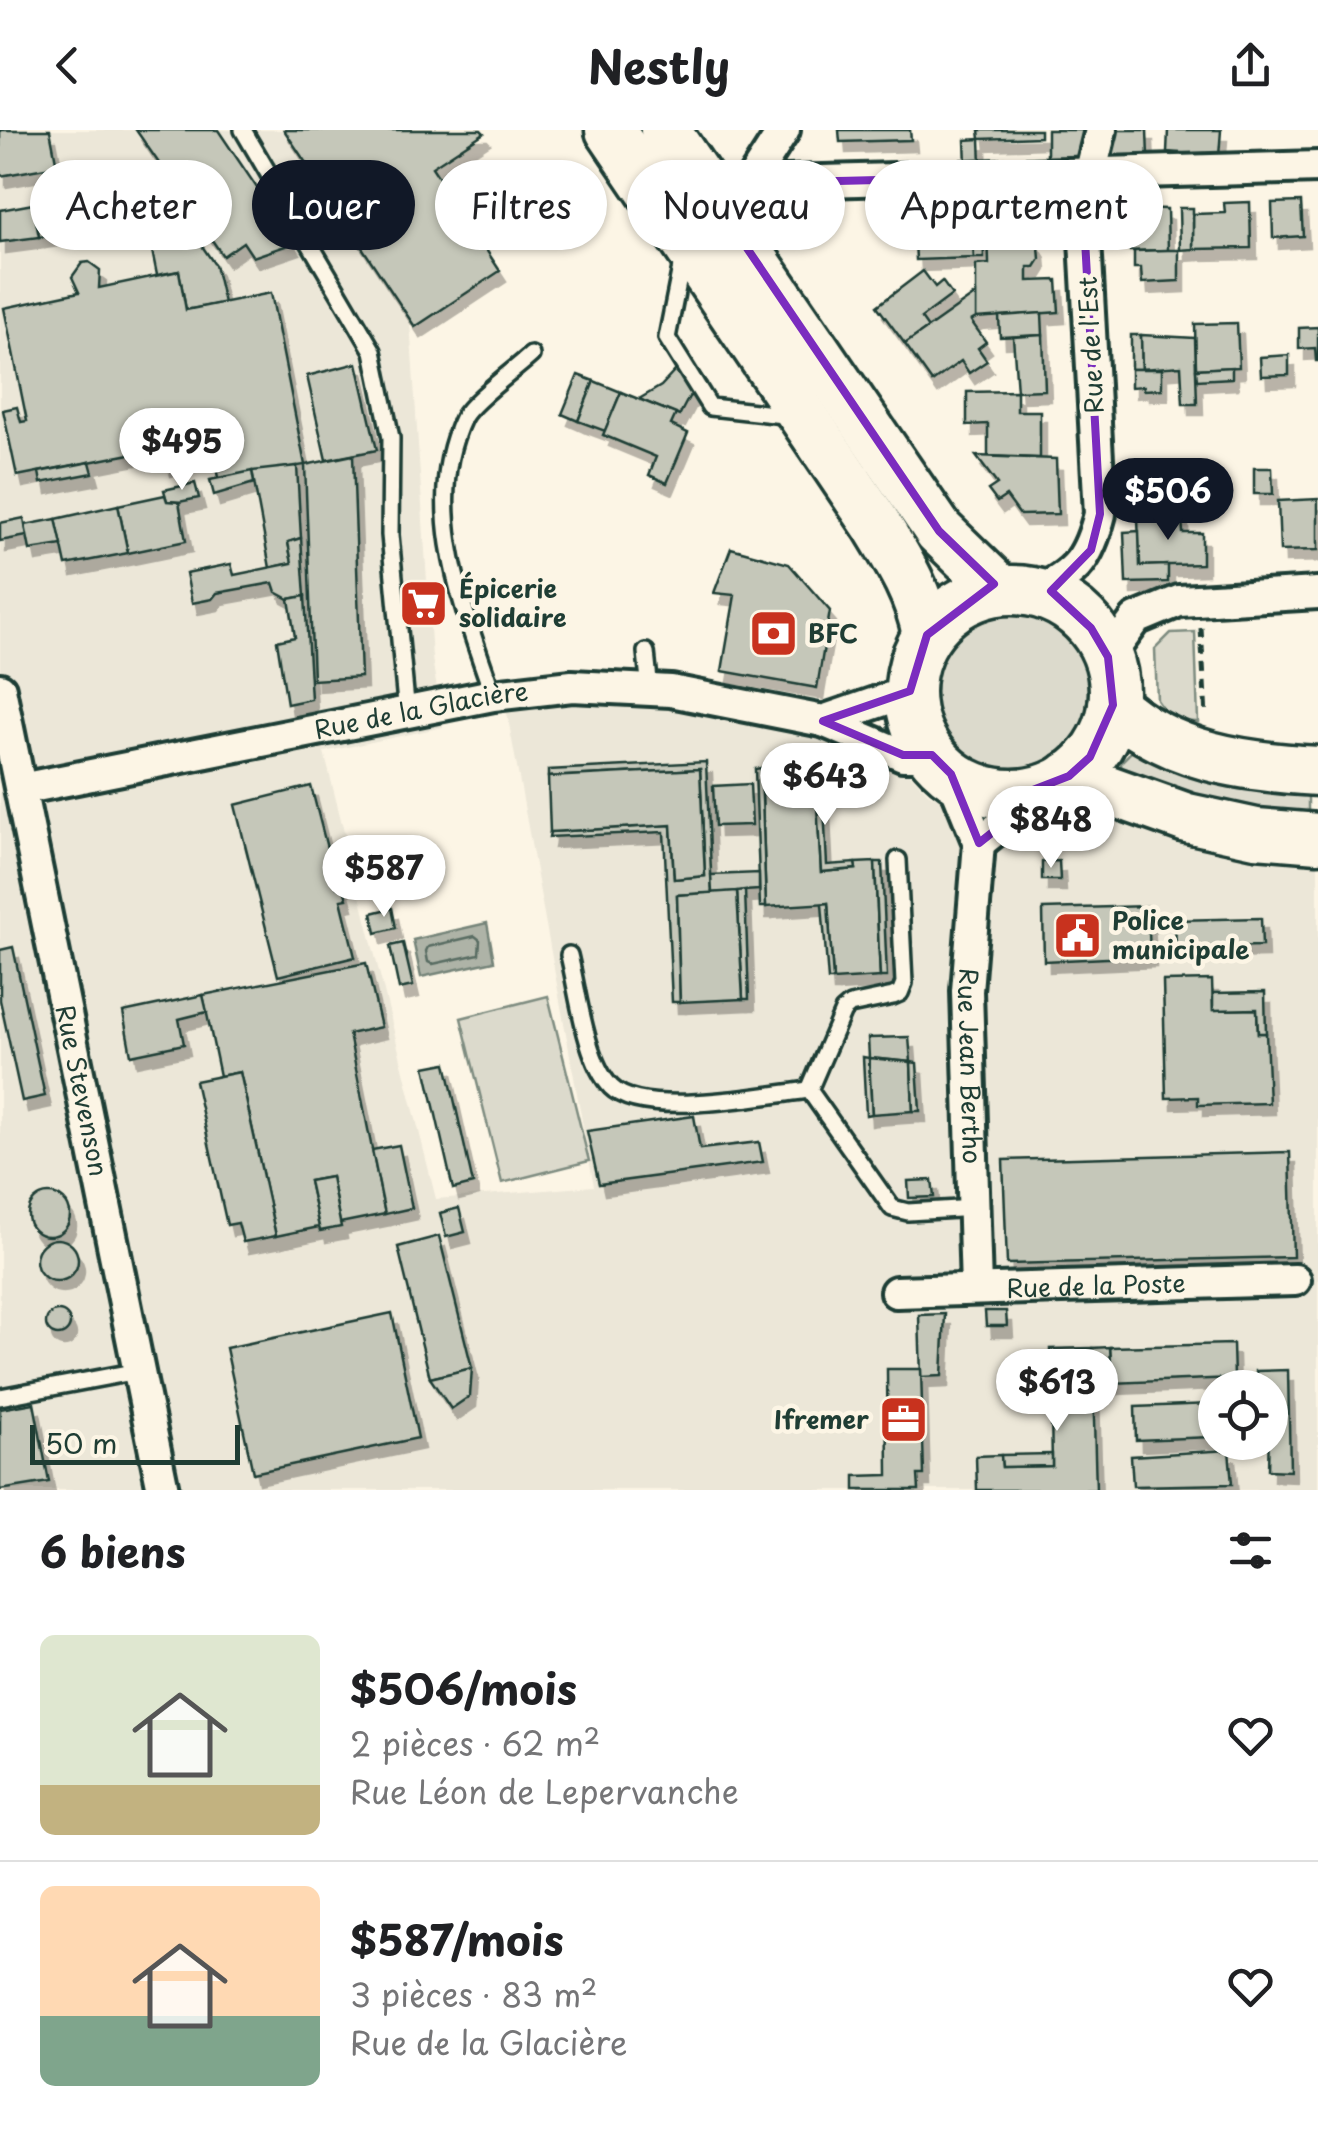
<!DOCTYPE html>
<html lang="fr">
<head>
<meta charset="utf-8">
<style>
	body { margin:0; font-family:"Playpen Sans",sans-serif; background:#f6f6f6; color:#202124; height:100vh; display:flex; flex-direction:column; font-size:38px; white-space:nowrap }
	* { box-sizing:border-box; margin:0 }
	p { font-size:32px; color:#757577 }
	.icon { flex:none; width:55px; height:55px; fill:none; stroke:currentColor; stroke-width:2; stroke-linecap:round; stroke-linejoin:round }
	.map { position:relative; height:1360px; overflow:hidden }
	.drawer { display:flex; flex-direction:column; background:#fff; flex:1 }
	.drawer>* { flex:none }
	.guide { position:absolute; left:30px; top:30px; width:1260px; height:90px; display:flex; gap:20px }
	.fabs { position:absolute; left:1198px; top:1240px; display:grid; gap:20px }
	.fabs a { display:grid; place-items:center; width:90px; height:90px; border-radius:50%; background:#fff; box-shadow:0 2px 8px #0004; font-size:50px }
	.scale { position:absolute; left:30px; bottom:25px; width:210px; box-sizing:border-box; padding-left:10px; border:5px solid #1f3d34; border-top:0; font-size:28px; line-height:35px; white-space:nowrap; color:#1f3d34; -webkit-text-stroke:8px #fcf5e5; paint-order:stroke }
	.price { position:absolute; translate:-50% -85px; padding:0 22px; border-radius:35px; background:#fff; color:#222; font-size:32px; line-height:65px; filter:drop-shadow(0 2px 5px #0008) }
	.price::after { content:''; position:absolute; left:50%; top:60px; width:30px; height:22px; margin-left:-15px; background:inherit; clip-path:polygon(0 0,100% 0,50% 100%) }
	.price.current { background:#111827; color:#fff }
	ul { padding:0; list-style:none }
	li { display:flex; align-items:center; gap:30px; height:250px; padding:0 40px }
	li+li { border-top:2px solid #e0e0e0 }
	li span { display:grid; place-items:center; flex:none; width:280px; height:200px; border-radius:15px; color:#555 }
	li>.icon { margin-inline-start:auto }
	span .icon { width:120px; height:120px; fill:#fffc; stroke-width:1 }
	li b { font-size:42px }
	h2 { display:flex; justify-content:space-between; align-items:center; height:120px; padding:0 40px; font-size:42px }
	.chip { padding:0 35px; border-radius:45px; background:#fff; box-shadow:0 2px 8px #0004; font-size:35px; line-height:90px }
	.chip.current { background:#111827; color:#fff }
	header { display:flex; justify-content:space-between; align-items:center; height:130px; padding:0 40px; background:#fff; font-size:45px; font-weight:700 }
	.map>svg:first-child { display:block }
	.built { fill:#ece7d8; fill-rule:evenodd }
	.green { fill:#dcdacc; stroke:#7e8c80; stroke-width:2.5 }
	.water { fill:#aeb3a7; stroke:#758479; stroke-width:2.5 }
	.lines { fill:none; stroke-linecap:round; stroke-linejoin:round }
	.shore { stroke:#586c62; stroke-width:2.5 }
	.building { fill:#c5c7b9; stroke:#1f3d34; stroke-width:2.5; filter:url(#shadow) }
	.service-casing { stroke:#1f3d34; stroke-width:22 }
	.minor-casing { stroke:#1f3d34; stroke-width:38 }
	.primary-casing { stroke:#1f3d34; stroke-width:55 }
	.path { stroke:#1f3d34; stroke-width:5; stroke-dasharray:10 8; stroke-linecap:butt }
	.service { stroke:#fcf5e5; stroke-width:15 }
	.minor { stroke:#fcf5e5; stroke-width:30 }
	.primary { stroke:#fcf5e5; stroke-width:48 }
	.marked { fill:none; stroke:#7b2cbf; stroke-width:8; stroke-linejoin:round }
	.labels { text-anchor:middle; stroke-width:9; stroke-linejoin:round; paint-order:stroke }
	.street-label { font-size:25px; fill:#1f3d34; stroke:#fcf5e5 }
	.poi-label { font-size:25px; font-weight:bold; fill:#1f3d34; stroke:#fcf5e5; text-anchor:start }
</style>
</head>
<body>
<header><svg class="icon" aria-label="back" viewBox="0 0 24 24"><path d="M15 5l-7 7 7 7"/></svg>Nestly<svg class="icon" aria-label="share" viewBox="0 0 24 24"><path d="M12 15V3M7 8l5-5 5 5M5 13v7h14v-7"/></svg></header>
<div class="map">
<svg width="1318" height="1360" viewBox="0 0 1318 1360">
	<defs>
		<filter id="shadow"><feDropShadow dx="6" dy="11" stdDeviation="0" flood-color="#0004"/></filter>
	</defs>
	<rect width="100%" height="100%" fill="#fcf5e5"/>
	<filter id="ink" filterUnits="userSpaceOnUse"><feTurbulence type="fractalNoise" baseFrequency=".01" numOctaves="2"/><feDisplacementMap in="SourceGraphic" scale="20" xChannelSelector="R" yChannelSelector="G"/><feConvolveMatrix kernelMatrix="1 2 1 2 8 2 1 2 1" color-interpolation-filters="sRGB"/></filter>
	<g filter="url(#ink)">
		<path class="built" d="M0 0H283L410 192 432 528 443 597 324 622 436 1069 594 1056 505 572 635 562 857 607 908 642 928 663 994 700 1037 684 1095 673 1318 728V1360H0ZM1215 1258H1270V1312H1215Z"/>
		<g class="green">
			<circle cx="1010" cy="558" r="82"/>
			<polygon points="1195,502 1198,592 1172,591 1157,570 1155,519 1171,503"/>
			<polygon points="1149,619 1308,653 1308,699 1122,647 1121,632 1131,622"/>
			<polygon points="548,866 589,1031 502,1053 461,888"/>
		</g>
		<polygon class="water" points="487,793 494,831 421,847 413,810"/>
		<g class="lines">
			<polygon class="shore" points="475,806 480,810 479,824 433,834 428,832 426,821 428,817"/>
		</g>
		<g class="building">
			<polygon points="0,0 50,0 57,36 0,46"/>
			<polygon points="136,0 218,0 294,113 253,127 243,112 223,126"/>
			<polygon points="284,0 481,0 484,3 432,37 500,141 415,197"/>
			<polygon points="839,0 910,0 911,10 840,12"/>
			<polygon points="979,0 1040,0 1040,7 980,9"/>
			<polygon points="1047,0 1092,0 1084,32 1047,34"/>
			<polygon points="1110,0 1147,0 1148,27 1111,29"/>
			<polygon points="1168,0 1221,0 1219,26 1167,22"/>
			<polygon points="980,9 981,34 966,34 965,10"/>
			<polygon points="142,59 166,63 215,135 224,173 186,180 179,141 157,145 146,91 39,107 33,74"/>
			<polygon points="1009,60 1010,76 971,77 971,61"/>
			<polygon points="971,61 974,128 916,130 914,92 955,90 954,62"/>
			<polygon points="1250,72 1251,118 1193,119 1193,84 1225,83 1224,73"/>
			<polygon points="1301,72 1303,106 1273,108 1272,73"/>
			<polygon points="33,74 39,107 0,112 0,80"/>
			<polygon points="1135,78 1167,79 1168,120 1130,121 1129,105 1136,105"/>
			<polygon points="1179,78 1193,78 1193,119 1180,120"/>
			<polygon points="1027,96 1027,109 1034,109 1039,117 1040,129 1035,137 1028,137 1028,151 1057,150 1059,182 976,188 976,135 989,134 988,97"/>
			<polygon points="973,97 983,97 984,128 974,128"/>
			<polygon points="1168,120 1179,120 1179,151 1142,153 1141,138 1134,138 1134,121"/>
			<polygon points="89,132 100,140 99,158 179,141 186,180 271,163 305,335 218,348 214,325 165,335 161,318 17,346 3,280 17,277 21,292 27,291 4,178 79,162 72,147 82,133"/>
			<polygon points="923,141 935,157 942,151 952,165 921,188 928,198 905,214 877,176"/>
			<polygon points="976,164 976,188 971,191 986,212 978,218 987,231 969,243 961,231 932,252 905,214"/>
			<polygon points="1042,183 1043,205 1000,207 999,186"/>
			<polygon points="1237,193 1239,237 1196,239 1195,194"/>
			<polygon points="1318,197 1318,231 1316,231 1315,218 1299,219 1299,198"/>
			<polygon points="1043,205 1045,260 1017,261 1013,207"/>
			<polygon points="1131,205 1141,205 1142,239 1131,239"/>
			<polygon points="1141,205 1195,208 1197,274 1183,274 1181,236 1142,239"/>
			<polygon points="1289,225 1289,245 1261,246 1260,227"/>
			<polygon points="688,227 707,253 689,267 679,286 639,269 661,256"/>
			<polygon points="357,233 377,320 326,330 307,246"/>
			<polygon points="1232,237 1232,248 1197,250 1196,239"/>
			<polygon points="1131,239 1162,239 1162,259 1144,260 1144,256 1131,257"/>
			<polygon points="578,245 594,251 578,291 562,284"/>
			<polygon points="594,251 621,262 605,301 578,291"/>
			<polygon points="1017,261 1017,281 1040,281 1040,328 988,326 988,294 967,295 967,262"/>
			<polygon points="621,262 676,284 671,295 688,303 667,353 649,345 656,327 603,305"/>
			<polygon points="353,325 361,547 313,550 305,335"/>
			<polygon points="976,326 1056,329 1058,384 1020,385 1006,366 997,372 988,360 997,354"/>
			<polygon points="90,332 93,343 41,353 39,342"/>
			<polygon points="297,336 301,408 288,412 292,433 270,438 252,341"/>
			<polygon points="1254,338 1272,338 1273,364 1254,364"/>
			<polygon points="252,341 254,353 214,365 210,350"/>
			<polygon points="195,353 199,368 179,372 167,371 164,360"/>
			<polygon points="165,365 167,371 179,372 186,411 128,423 118,375"/>
			<polygon points="1318,369 1318,420 1280,421 1278,371"/>
			<polygon points="1182,373 1182,388 1138,389 1137,374"/>
			<polygon points="118,375 128,423 66,435 56,389"/>
			<polygon points="24,388 27,406 0,411 0,393"/>
			<polygon points="1182,388 1183,403 1202,403 1202,434 1140,436 1138,389"/>
			<polygon points="56,389 62,415 30,420 25,395"/>
			<polygon points="1139,401 1140,436 1168,435 1168,452 1126,453 1124,402"/>
			<polygon points="301,408 305,466 289,469 276,462 273,453 217,463 212,469 192,473 186,443 231,434 234,445 292,433 288,412"/>
			<polygon points="731,418 789,434 830,481 817,558 722,541 735,465 714,463"/>
			<polygon points="305,466 311,569 287,574 277,511 295,507 289,469"/>
			<polygon points="706,632 712,763 677,765 680,872 672,872 664,702 549,707 550,702 671,695 674,749 705,746 700,639 548,647 548,640"/>
			<polygon points="815,636 821,742 856,739 855,733 875,732 880,847 833,850 828,773 766,777 761,638"/>
			<polygon points="815,636 822,636 827,735 855,733 856,739 821,742"/>
			<polygon points="761,638 766,777 760,777 755,639"/>
			<polygon points="700,639 705,746 674,749 671,695 550,702 548,647"/>
			<polygon points="750,654 752,695 715,696 713,656"/>
			<polygon points="311,656 337,757 343,755 347,769 341,770 355,827 278,846 235,675"/>
			<polygon points="1059,731 1060,750 1042,750 1042,732"/>
			<polygon points="875,732 882,732 887,847 880,847"/>
			<polygon points="759,743 759,760 712,763 711,745"/>
			<polygon points="745,760 749,869 743,869 737,761"/>
			<polygon points="737,761 743,869 680,872 677,765"/>
			<polygon points="828,773 833,850 828,850 822,774"/>
			<polygon points="1148,776 1150,826 1044,831 1043,779"/>
			<polygon points="392,778 396,798 376,803 372,783"/>
			<polygon points="1261,788 1262,816 1176,818 1175,790"/>
			<polygon points="403,813 413,856 399,859 390,816"/>
			<polygon points="13,817 45,966 22,971 0,870 0,820"/>
			<polygon points="366,833 381,897 349,904 385,1084 340,1093 331,1047 309,1051 319,1097 276,1106 240,942 220,946 203,865"/>
			<polygon points="1212,850 1213,880 1257,879 1258,903 1266,903 1269,973 1198,975 1198,967 1166,968 1163,851"/>
			<polygon points="1265,862 1266,903 1258,903 1257,879 1213,880 1213,863"/>
			<polygon points="203,865 207,882 179,889 184,914 131,925 123,882"/>
			<polygon points="909,907 911,932 869,928 868,908"/>
			<polygon points="863,927 869,928 872,984 866,985"/>
			<polygon points="869,928 911,932 913,981 872,984"/>
			<polygon points="911,932 917,933 920,981 913,981"/>
			<polygon points="446,933 473,1054 453,1059 425,937"/>
			<polygon points="240,942 276,1106 243,1112 238,1093 227,1095 195,951"/>
			<polygon points="694,986 700,1019 759,1012 763,1032 599,1054 587,1001"/>
			<polygon points="399,1015 412,1078 385,1084 372,1020"/>
			<polygon points="1290,1022 1293,1127 1007,1134 1003,1030"/>
			<polygon points="331,1047 341,1097 320,1101 309,1051"/>
			<polygon points="932,1050 934,1067 909,1068 908,1051"/>
			<circle cx="49" cy="1085" r="21"/>
			<polygon points="459,1078 465,1102 446,1107 440,1083"/>
			<polygon points="439,1106 472,1238 430,1248 398,1117"/>
			<circle cx="57" cy="1130" r="21"/>
			<circle cx="58" cy="1193" r="12"/>
			<polygon points="985,1181 1006,1181 1007,1196 986,1196"/>
			<polygon points="392,1183 418,1308 253,1343 226,1218"/>
			<polygon points="945,1184 942,1246 921,1247 919,1185"/>
			<polygon points="1233,1214 1234,1248 1112,1253 1110,1217"/>
			<polygon points="1110,1217 1112,1253 1093,1253 1092,1218"/>
			<polygon points="1092,1218 1096,1360 977,1360 976,1326 1001,1325 1002,1337 1052,1336 1050,1219"/>
			<polygon points="472,1238 470,1266 451,1279 430,1248"/>
			<polygon points="887,1239 921,1239 924,1345 918,1345 919,1360 855,1360 855,1346 888,1345"/>
			<polygon points="1288,1240 1290,1341 1268,1340 1270,1258 1257,1258 1256,1241"/>
			<polygon points="34,1273 49,1352 0,1360 0,1279"/>
			<polygon points="1211,1274 1212,1307 1136,1310 1135,1277"/>
			<polygon points="1229,1320 1232,1354 1133,1356 1131,1326"/>
			<polygon points="1052,1324 1052,1336 1002,1337 1001,1325"/>
		</g>
		<g class="lines">
			<defs>
				<g id="service">
					<polyline points="243,0 373,221 391,308 390,405 407,584"/>
					<polyline points="683,127 667,208 710,277 792,286"/>
					<polyline points="646,522 650,560"/>
					<path d="M493 565C464 479 421 377 463 288 471 272 516 239 531 225"/>
					<polyline points="898,730 904,853 900,863 893,866 850,875 843,881 809,960 892,1078 908,1082 975,1078"/>
					<path d="M569 825C578 861 585 930 611 957 642 989 766 965 809 960"/>
					<polyline points="0,1267 138,1241"/>
				</g>
				<g id="minor">
					<polyline points="750,53 1318,37"/>
					<polyline points="738,60 750,53 784,0"/>
					<path d="M1036 463C1078 443 1089 427 1100 384L1083 73 1101 0"/>
					<polyline points="1108,527 1136,489 1179,471 1318,463"/>
					<path id="s1" d="M0 559 163 1360"/>
					<polyline points="823,591 910,561"/>
					<path id="s2" d="M951 644 979 713 967 861 976 1159"/>
					<path id="s3" d="M21 659 493 565 572 556 671 561 823 591 903 625H932"/>
					<polyline points="979,713 1013,686 1025,663"/>
					<path id="s4" d="M896 1162 1295 1150"/>
				</g>
				<g id="primary">
					<path d="M610 0 876 394C898 430 919 462 927 505"/>
					<polyline points="665,0 939,401 1000,460"/>
					<circle cx="1012" cy="562" r="102"/>
					<path d="M1113 575C1169 627 1245 637 1318 641"/>
					<polyline points="1069,646 1187,688 1256,703 1318,708"/>
				</g>
			</defs>
			<use href="#service" class="service-casing"/>
			<use href="#minor" class="minor-casing"/>
			<use href="#primary" class="primary-casing"/>
			<polyline class="path" points="1201,498 1206,587"/>
			<use href="#service" class="service"/>
			<use href="#minor" class="minor"/>
			<use href="#primary" class="primary"/>
		</g>
	</g>
	<path class="marked" d="M1090 45 1083 73 1100 384 1091 420 1051 461 1091 498 1108 527 1113 575 1090 627 1069 646 1025 663 1013 686 979 713 951 644 932 625H903L823 591 910 561 927 505 994 454 939 401 717 74 750 53Z"/>
	<defs>
		<symbol id="supermarket-square" viewBox="-11 -11 22 22"><rect x="-9" y="-9" width="18" height="18" rx="4" fill="#c8321e" stroke="#fcf5e5"/><path d="M-6-5.5h2.5l.6 2H6L4.5 2H-2.5L-4.4-4H-6ZM-1.5 3.2a1.3 1.3 0 1 0 .1 0ZM3 3.2a1.3 1.3 0 1 0 .1 0Z" fill="#fff"/></symbol>
		<symbol id="bank-square" viewBox="-11 -11 22 22"><rect x="-9" y="-9" width="18" height="18" rx="4" fill="#c8321e" stroke="#fcf5e5"/><path d="M-6-4H6V4H-6ZM0-2.3a2.3 2.3 0 1 0 0 4.6a2.3 2.3 0 1 0 0-4.6Z" fill="#fff"/></symbol>
		<symbol id="civic-square" viewBox="-11 -11 22 22"><rect x="-9" y="-9" width="18" height="18" rx="4" fill="#c8321e" stroke="#fcf5e5"/><path d="M-.6-6.5H3V-4.5H.6V-3L4-1V1h2V6H-6V1h2V-1L-.6-3ZM-1.2 2.5V6h2.4V2.5Z" fill="#fff"/></symbol>
		<symbol id="office-square" viewBox="-11 -11 22 22"><rect x="-9" y="-9" width="18" height="18" rx="4" fill="#c8321e" stroke="#fcf5e5"/><path d="M-6-3h4V-5.5h4V-3h4V5H-6ZM-1-4.5V-3h2v-1.5ZM-6 0V1H6V0Z" fill="#fff"/></symbol>
	</defs>
	<g fill-rule="evenodd">
		<use href="#supermarket-square" x="396" y="446" width="55" height="55"/>
		<use href="#bank-square" x="746" y="476" width="55" height="55"/>
		<use href="#civic-square" x="1050" y="778" width="55" height="55"/>
		<use href="#office-square" x="876" y="1262" width="55" height="55"/>
	</g>
	<g class="labels">
		<g class="street-label">
			<text transform="translate(1091 215) rotate(-93)" y="9">Rue de l'Est</text>
			<text dy="9" stroke="none"><textPath href="#s3" startOffset="408">Rue de la Glacière</textPath></text>
			<text dy="9" stroke="none"><textPath href="#s2" startOffset="298">Rue Jean Bertho</textPath></text>
			<text dy="9" stroke="none"><textPath href="#s1" startOffset="410">Rue Stevenson</textPath></text>
			<text dy="9" stroke="none"><textPath href="#s4" startOffset="200">Rue de la Poste</textPath></text>
		</g>
		<g class="poi-label">
			<text x="459" y="468">Épicerie<tspan x="459" dy="29">solidaire</tspan></text>
			<text x="808" y="513">BFC</text>
			<text x="1112" y="800">Police<tspan x="1112" dy="29">municipale</tspan></text>
			<text x="869" y="1299" text-anchor="end">Ifremer</text>
		</g>
	</g>
</svg>
<div class="fabs">
<a><svg class="icon" aria-label="locate" viewBox="0 0 24 24"><circle cx="12" cy="12" r="6"/><path d="M12 2v4M12 18v4M2 12h4M18 12h4"/></svg></a>
</div>
<div class="scale">50 m</div>
<b class="price" style="left:182px;top:363px">$495</b>
<b class="price current" style="left:1168px;top:413px">$506</b>
<b class="price" style="left:825px;top:698px">$643</b>
<b class="price" style="left:1051px;top:741px">$848</b>
<b class="price" style="left:384px;top:790px">$587</b>
<b class="price" style="left:1057px;top:1304px">$613</b>
<div class="guide">
<a class="chip">Acheter</a>
<a class="chip current">Louer</a>
<a class="chip">Filtres</a>
<a class="chip">Nouveau</a>
<a class="chip">Appartement</a>
</div>
</div>
<section class="drawer">
<h2>6 biens<svg class="icon" aria-label="filters" viewBox="0 0 24 24"><path d="M4 7h16M4 17h16"/><circle cx="9" cy="7" r="2"/><circle cx="15" cy="17" r="2"/></svg></h2>
<ul>
<li><span style="background:linear-gradient(#dfe7d0 75%,#c2b280 0)"><svg class="icon" aria-label="home" viewBox="0 0 24 24"><path d="M3 11l9-7 9 7M6 9v11h12V9"/></svg></span><div><b>$506/mois</b><p>2 pièces · 62 m²</p><p>Rue Léon de Lepervanche</p></div><svg class="icon" aria-label="heart" viewBox="0 0 24 24"><path d="M12 20l-8-8c-3-5 5-10 8-4 3-6 11-1 8 4z"/></svg></li>
<li><span style="background:linear-gradient(#ffd9b3 65%,#7fa58c 0)"><svg class="icon" aria-label="home" viewBox="0 0 24 24"><path d="M3 11l9-7 9 7M6 9v11h12V9"/></svg></span><div><b>$587/mois</b><p>3 pièces · 83 m²</p><p>Rue de la Glacière</p></div><svg class="icon" aria-label="heart" viewBox="0 0 24 24"><path d="M12 20l-8-8c-3-5 5-10 8-4 3-6 11-1 8 4z"/></svg></li>
</ul>
</section>
</body>
</html>
